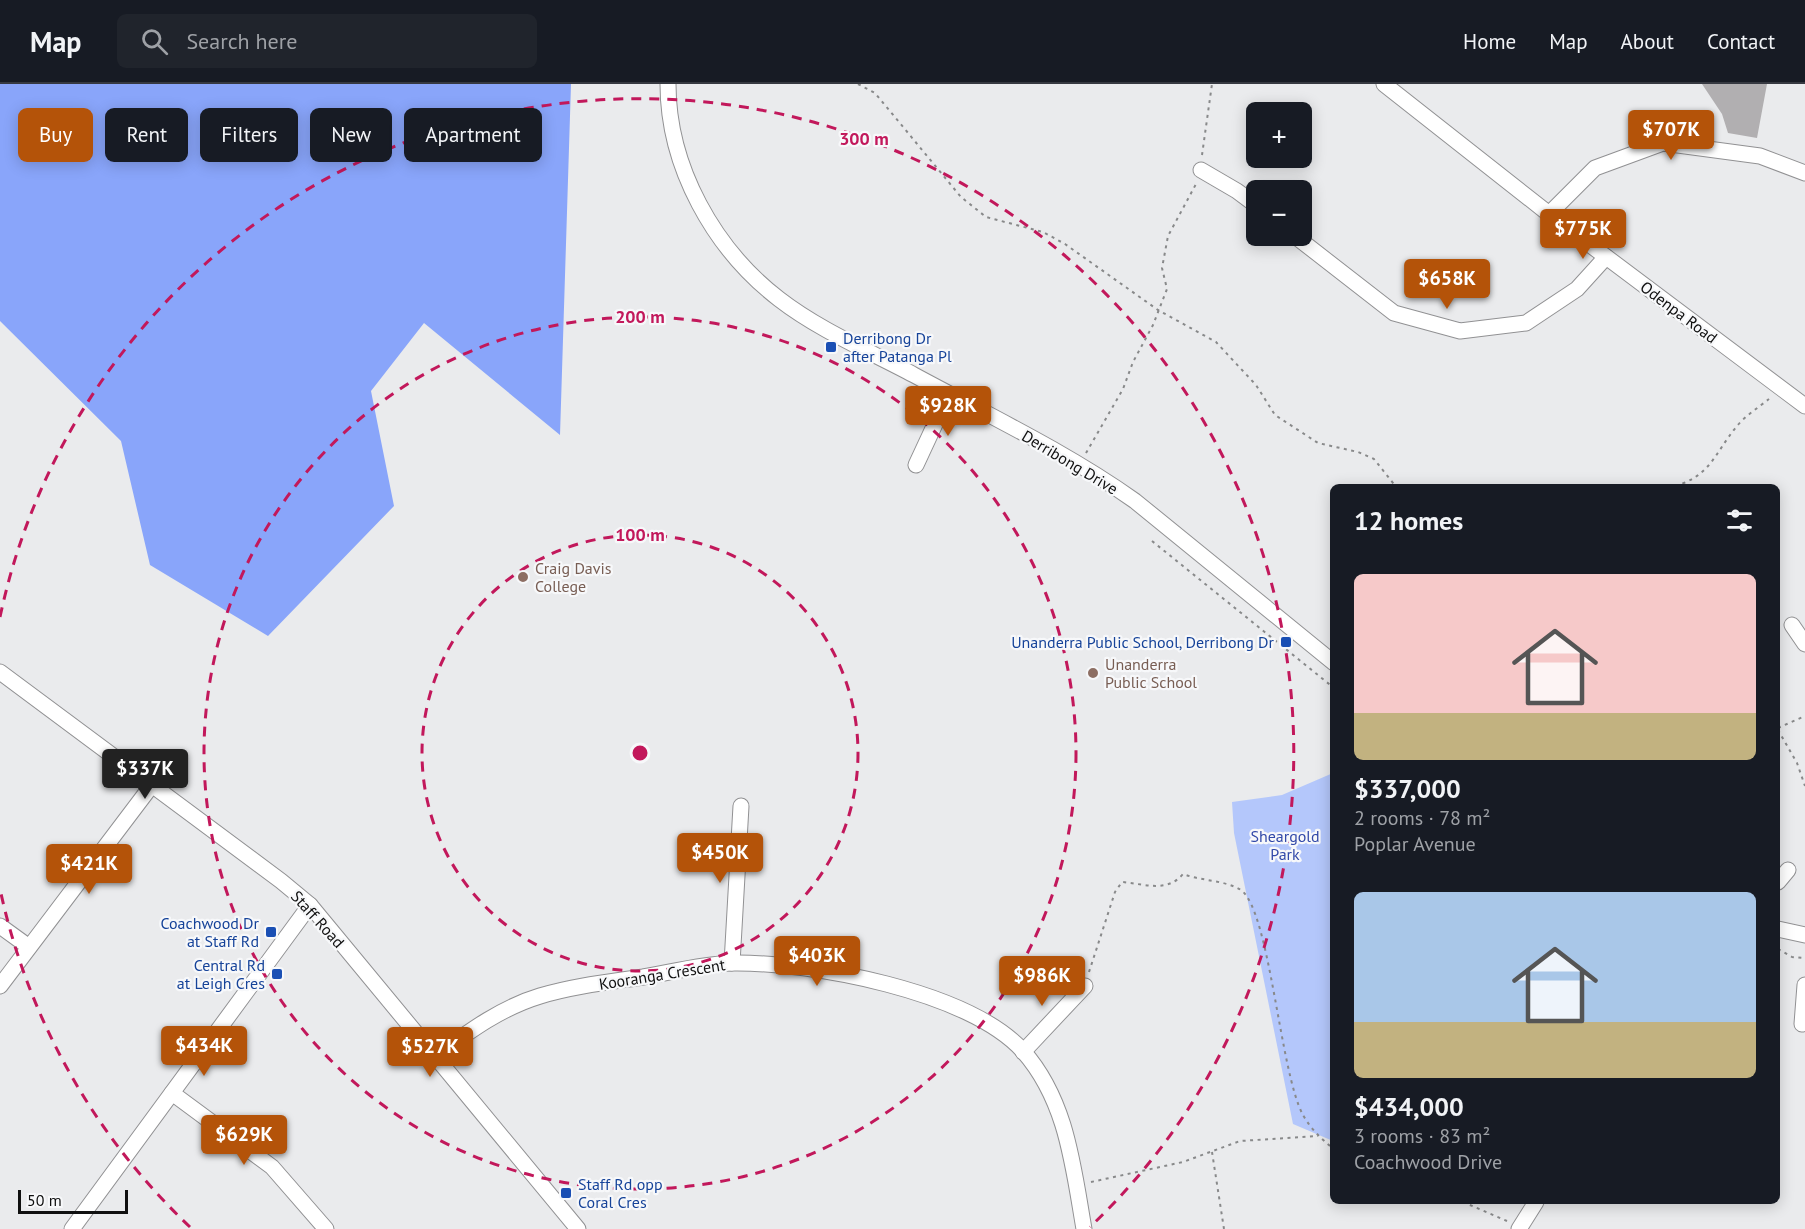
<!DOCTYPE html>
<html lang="en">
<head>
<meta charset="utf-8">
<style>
	body { margin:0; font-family:"PT Sans",sans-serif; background:#20242c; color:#f1f3f6; height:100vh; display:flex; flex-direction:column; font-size:22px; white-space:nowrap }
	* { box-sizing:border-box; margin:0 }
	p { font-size:20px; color:#9ea1a6 }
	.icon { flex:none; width:33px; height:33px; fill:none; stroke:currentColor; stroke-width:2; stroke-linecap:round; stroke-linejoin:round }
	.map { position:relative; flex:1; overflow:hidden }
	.details { position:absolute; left:1330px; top:400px; width:450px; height:720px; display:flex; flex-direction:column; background:#171b24; border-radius:9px; box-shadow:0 3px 15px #0003 }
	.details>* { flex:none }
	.top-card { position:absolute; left:18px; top:24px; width:570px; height:54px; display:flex; gap:12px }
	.fabs { position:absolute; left:1246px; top:18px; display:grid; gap:12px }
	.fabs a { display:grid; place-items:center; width:66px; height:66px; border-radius:9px; background:#171b24; box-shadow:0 3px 15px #0003; font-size:30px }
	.scale { position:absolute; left:18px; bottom:15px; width:110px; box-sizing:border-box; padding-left:6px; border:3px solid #101010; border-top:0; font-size:16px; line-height:21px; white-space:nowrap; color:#101010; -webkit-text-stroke:4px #f7f8fa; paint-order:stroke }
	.price { position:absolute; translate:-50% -51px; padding:0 14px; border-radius:6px; background:#b45309; color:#fff; font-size:20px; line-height:39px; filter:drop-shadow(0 2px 3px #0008) }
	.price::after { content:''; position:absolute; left:50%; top:36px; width:18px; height:14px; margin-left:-9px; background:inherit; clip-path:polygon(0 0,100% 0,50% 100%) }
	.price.on { background:#222; color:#fff }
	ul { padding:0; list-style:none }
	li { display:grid; align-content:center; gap:12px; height:318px; padding:0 24px }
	li span { display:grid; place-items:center; height:186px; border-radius:9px; color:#555 }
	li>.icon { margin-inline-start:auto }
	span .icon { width:108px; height:108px; fill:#fffc; stroke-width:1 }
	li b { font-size:26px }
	h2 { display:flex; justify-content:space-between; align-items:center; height:72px; padding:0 24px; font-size:26px }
	.tag { padding:0 21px; border-radius:9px; background:#171b24; box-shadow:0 3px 15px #0003; font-size:21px; line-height:54px }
	.tag.on { background:#b45309; color:#fff }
	header { display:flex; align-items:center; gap:36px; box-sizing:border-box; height:84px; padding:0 30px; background:#171b24; border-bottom:2px solid #363941 }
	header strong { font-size:28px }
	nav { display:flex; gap:33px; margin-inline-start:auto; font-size:21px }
	.search { width:420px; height:54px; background:#20242c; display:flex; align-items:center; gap:15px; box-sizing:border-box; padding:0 21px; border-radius:9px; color:#9ea1a6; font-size:22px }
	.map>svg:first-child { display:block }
	.green { fill:#b4c7fb }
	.forest { fill:#89a5fa }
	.building { fill:#b1afb1 }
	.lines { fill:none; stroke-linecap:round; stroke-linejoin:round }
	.minor-casing { stroke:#919193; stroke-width:17 }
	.path { stroke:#88898a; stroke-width:2; stroke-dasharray:3 4.5; stroke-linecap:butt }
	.minor { stroke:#fff; stroke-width:15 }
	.ring { fill:none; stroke:#c2185b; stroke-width:3; stroke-dasharray:10 8 }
	.transit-dot { fill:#1a4fb4; stroke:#f7f8fa; stroke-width:2 }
	.education-dot { fill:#8d6e63; stroke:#f7f8fa; stroke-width:2 }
	.labels { text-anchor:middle; stroke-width:4.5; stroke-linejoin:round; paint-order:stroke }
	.street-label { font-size:16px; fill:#101010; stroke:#f7f8fa }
	.transit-label { font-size:16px; fill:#164399; stroke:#f7f8fa; text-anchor:end }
	.education-label { font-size:16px; fill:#785e54; stroke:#f7f8fa; text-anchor:start }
	.park-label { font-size:16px; fill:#3249a9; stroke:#f7f8fa }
	.centre { fill:#c2185b; stroke:#f7f8fa; stroke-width:3 }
	.ring-label { font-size:18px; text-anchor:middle; font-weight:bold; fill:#c2185b; stroke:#f7f8fa; stroke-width:4.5; stroke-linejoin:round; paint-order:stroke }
</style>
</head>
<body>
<header>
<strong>Map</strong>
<div class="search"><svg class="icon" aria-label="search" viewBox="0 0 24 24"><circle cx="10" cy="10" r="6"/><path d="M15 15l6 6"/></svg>Search here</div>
<nav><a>Home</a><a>Map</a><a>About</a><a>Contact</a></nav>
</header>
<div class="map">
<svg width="1805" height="1145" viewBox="0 0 1805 1145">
	<rect width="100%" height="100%" fill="#eaebed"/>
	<polygon class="green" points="1333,689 1333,1057 1293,1040 1234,749 1232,718 1282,711"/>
	<polygon class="forest" points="0,0 571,0 560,351 424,239 371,307 394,422 268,552 150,481 121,357 0,237"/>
	<polygon class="building" points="1702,0 1767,0 1757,54 1728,49 1722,30"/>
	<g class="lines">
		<defs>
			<g id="minor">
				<path d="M668 0C668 83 714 165 779 215 819 246 869 267 914 291 988 331 1066 368 1135 417L1334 579"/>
				<polyline points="1384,0 1549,130 1805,322"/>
				<polyline points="1201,86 1237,107 1257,122"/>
				<polyline points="1549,130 1595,84 1663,59 1760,72 1805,89"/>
				<polyline points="1295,152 1394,229 1460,247 1526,239 1577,205 1606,173"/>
				<polyline points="916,381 949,310"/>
				<polyline points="1792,541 1805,560"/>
				<polyline points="0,588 281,797 310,821 578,1145"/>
				<polyline points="1778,798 1788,786"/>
				<polyline points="0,842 29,863"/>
				<polyline points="1778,845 1805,851"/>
				<polyline points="732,879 741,722"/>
				<polyline points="0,902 152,701"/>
				<polyline points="1802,940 1805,901"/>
				<polyline points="1023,968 1085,902"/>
				<path d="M434 973C467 949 500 924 540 912 573 902 609 898 643 893 672 888 703 880 733 879 811 878 969 907 1023 967 1067 1017 1073 1082 1084 1145"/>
				<polyline points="172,1009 272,1083 326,1145"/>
				<polyline points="72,1145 310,821"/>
				<polyline points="1519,1145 1536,1118"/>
			</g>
		</defs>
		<use href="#minor" class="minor-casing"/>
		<g class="path">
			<polyline points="858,0 875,9 961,113 986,133 1043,148 1065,160 1158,226 1216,258 1256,301 1275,331 1318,359 1358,368 1374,375 1397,404"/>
			<polyline points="1202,71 1212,0"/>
			<polyline points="1086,369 1123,305 1133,278 1153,241 1167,205 1162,184 1168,152 1196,100"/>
			<path d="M1668 404C1711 394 1713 371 1737 342 1745 332 1759 323 1769 315"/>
			<polyline points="1152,457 1334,604"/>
			<polyline points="1778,644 1805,632"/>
			<polyline points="1778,646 1797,679 1805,702"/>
			<polyline points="1778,865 1792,873 1805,874"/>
			<path d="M1089 888 1115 808 1122 798C1145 800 1167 809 1183 790 1201 797 1225 796 1241 806 1270 827 1280 989 1303 1031 1311 1045 1321 1055 1334 1065"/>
			<polyline points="1212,1068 1224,1145"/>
			<polyline points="1091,1098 1183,1078 1240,1057 1318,1052"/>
			<polyline points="1463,1118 1507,1137"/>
		</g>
		<use href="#minor" class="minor"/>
	</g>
	<g class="ring">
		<circle cx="640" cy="669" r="218"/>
		<circle cx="640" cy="669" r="436"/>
		<path d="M190 1143A654 654 0 0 1 0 805M0 533A654 654 0 1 1 1090 1143"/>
	</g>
	<g class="transit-dot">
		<rect x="825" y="257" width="12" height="12" rx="3"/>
		<rect x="1280" y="552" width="12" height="12" rx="3"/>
		<rect x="265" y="842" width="12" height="12" rx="3"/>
		<rect x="271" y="884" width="12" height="12" rx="3"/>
		<rect x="560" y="1103" width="12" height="12" rx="3"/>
	</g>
	<g class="education-dot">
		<circle cx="523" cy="493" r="6"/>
		<circle cx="1093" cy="589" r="6"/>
	</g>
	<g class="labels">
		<g class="street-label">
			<text transform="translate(1679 228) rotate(37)" y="6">Odenpa Road</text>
			<text transform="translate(1070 378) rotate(31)" y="6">Derribong Drive</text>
			<text transform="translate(318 835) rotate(48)" y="6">Staff Road</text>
			<text transform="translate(662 890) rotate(-9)" y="6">Kooranga Crescent</text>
		</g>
		<g class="transit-label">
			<text x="843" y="260" text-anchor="start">Derribong Dr<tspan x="843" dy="18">after Patanga Pl</tspan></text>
			<text x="1274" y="564">Unanderra Public School, Derribong Dr</text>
			<text x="259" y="845">Coachwood Dr<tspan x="259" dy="18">at Staff Rd</tspan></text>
			<text x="265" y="887">Central Rd<tspan x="265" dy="18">at Leigh Cres</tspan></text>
			<text x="578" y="1106" text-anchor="start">Staff Rd opp<tspan x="578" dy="18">Coral Cres</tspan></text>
		</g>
		<g class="education-label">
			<text x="535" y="490">Craig Davis<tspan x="535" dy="18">College</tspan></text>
			<text x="1105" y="586">Unanderra<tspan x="1105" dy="18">Public School</tspan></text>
		</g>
		<g class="park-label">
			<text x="1285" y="758">Sheargold<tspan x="1285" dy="18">Park</tspan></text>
		</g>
	</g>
	<circle cx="640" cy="669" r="9" class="centre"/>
	<g class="ring-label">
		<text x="864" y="61">300 m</text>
		<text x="640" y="239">200 m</text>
		<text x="640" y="457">100 m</text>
	</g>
</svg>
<div class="fabs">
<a>+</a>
<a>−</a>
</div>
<div class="scale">50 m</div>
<b class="price" style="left:1671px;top:77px">$707K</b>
<b class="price" style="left:1583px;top:176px">$775K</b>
<b class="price" style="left:1447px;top:226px">$658K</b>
<b class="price" style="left:948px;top:353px">$928K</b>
<b class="price on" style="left:145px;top:716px">$337K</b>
<b class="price" style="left:720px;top:800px">$450K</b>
<b class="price" style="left:89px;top:811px">$421K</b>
<b class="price" style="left:817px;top:903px">$403K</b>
<b class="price" style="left:1042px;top:923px">$986K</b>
<b class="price" style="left:204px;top:993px">$434K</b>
<b class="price" style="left:430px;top:994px">$527K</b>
<b class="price" style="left:244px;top:1082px">$629K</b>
<div class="top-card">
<a class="tag on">Buy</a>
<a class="tag">Rent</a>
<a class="tag">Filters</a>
<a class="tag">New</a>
<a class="tag">Apartment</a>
</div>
<section class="details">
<h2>12 homes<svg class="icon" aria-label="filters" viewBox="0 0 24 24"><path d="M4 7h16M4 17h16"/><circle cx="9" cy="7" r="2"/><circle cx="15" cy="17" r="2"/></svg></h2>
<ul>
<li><span style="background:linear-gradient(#f6c9c9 75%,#c2b280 0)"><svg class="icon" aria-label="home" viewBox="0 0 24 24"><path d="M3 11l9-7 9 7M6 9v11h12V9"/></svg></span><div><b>$337,000</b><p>2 rooms · 78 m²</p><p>Poplar Avenue</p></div></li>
<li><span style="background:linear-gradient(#a9c7e8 70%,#c2b280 0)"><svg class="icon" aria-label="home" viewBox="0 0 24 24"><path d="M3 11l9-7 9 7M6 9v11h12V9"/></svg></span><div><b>$434,000</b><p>3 rooms · 83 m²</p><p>Coachwood Drive</p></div></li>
</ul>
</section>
</div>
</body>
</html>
